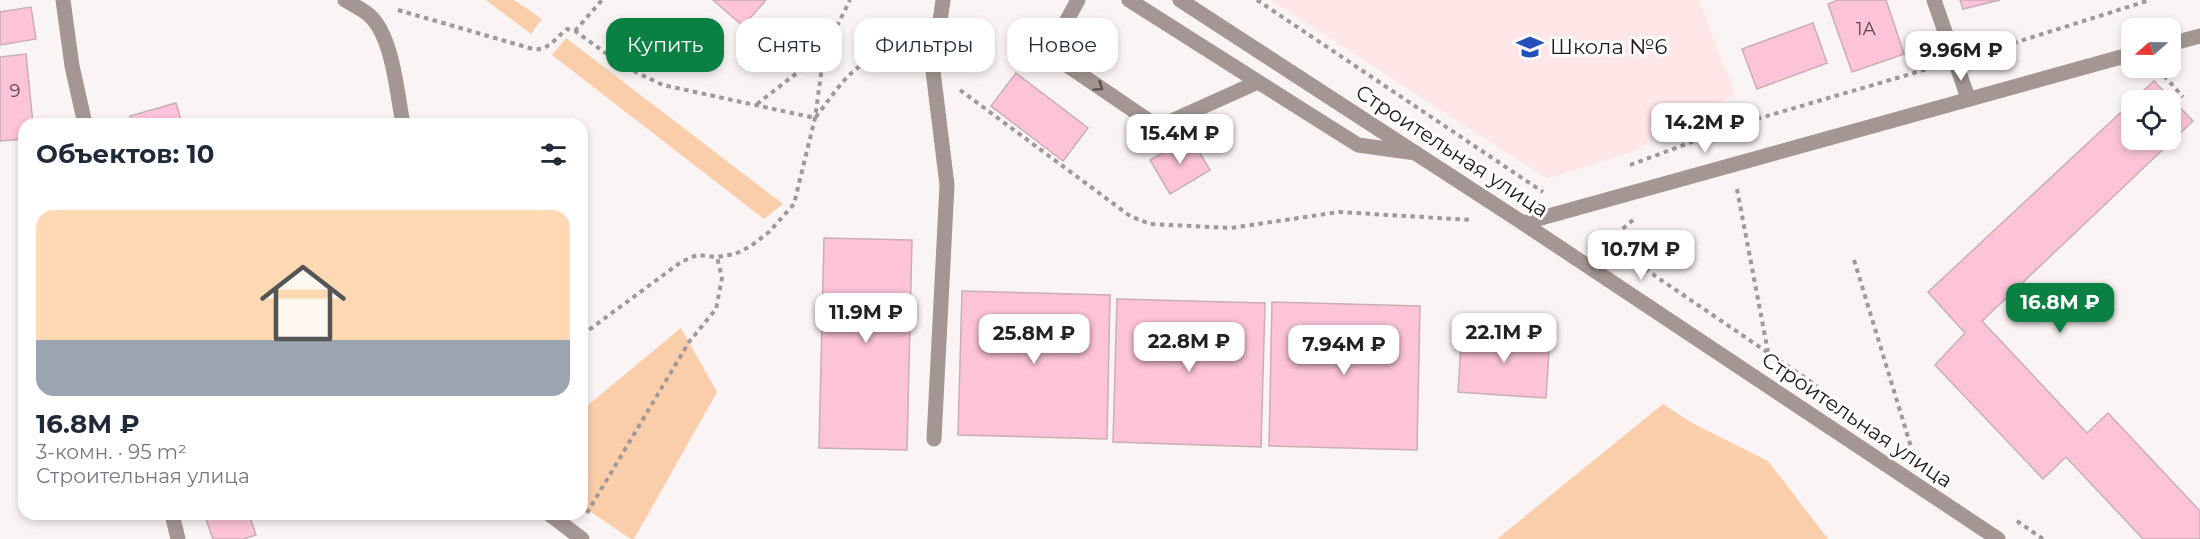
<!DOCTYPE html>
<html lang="ru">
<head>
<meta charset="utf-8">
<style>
	body { margin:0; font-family:Montserrat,sans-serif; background:#f6f6f7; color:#1f2937; height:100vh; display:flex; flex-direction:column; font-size:22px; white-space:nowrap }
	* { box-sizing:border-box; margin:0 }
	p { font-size:20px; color:#747a83 }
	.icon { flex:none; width:33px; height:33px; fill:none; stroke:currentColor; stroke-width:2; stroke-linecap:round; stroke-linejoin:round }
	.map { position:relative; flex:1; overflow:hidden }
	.details { position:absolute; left:18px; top:118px; width:570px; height:402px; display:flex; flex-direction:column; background:#fff; border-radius:18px; box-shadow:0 3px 9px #0003 }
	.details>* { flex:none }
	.guide { position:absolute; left:606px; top:18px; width:570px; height:54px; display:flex; gap:12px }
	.needle { width:39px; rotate:250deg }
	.controls { position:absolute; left:2121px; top:18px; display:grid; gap:12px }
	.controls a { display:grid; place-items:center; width:60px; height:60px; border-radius:12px; background:#fff; box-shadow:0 3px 9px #0003; font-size:30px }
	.price { position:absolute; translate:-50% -51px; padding:0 14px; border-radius:12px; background:#fff; color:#222; font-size:20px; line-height:39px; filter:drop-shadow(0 2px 3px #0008) }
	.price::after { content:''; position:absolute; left:50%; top:36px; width:18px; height:14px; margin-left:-9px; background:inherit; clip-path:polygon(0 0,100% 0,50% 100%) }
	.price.current { background:#0b8043; color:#fff }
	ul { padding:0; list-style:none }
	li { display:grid; align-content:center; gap:12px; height:318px; padding:0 18px }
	li span { display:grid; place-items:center; height:186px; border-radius:18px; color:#555 }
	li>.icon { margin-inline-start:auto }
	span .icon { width:108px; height:108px; fill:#fffc; stroke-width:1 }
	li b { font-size:26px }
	h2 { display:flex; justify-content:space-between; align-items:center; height:72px; padding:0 18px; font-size:26px }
	.tag { padding:0 21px; border-radius:18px; background:#fff; box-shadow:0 3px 9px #0003; font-size:21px; line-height:54px }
	.tag.current { background:#0b8043; color:#fff }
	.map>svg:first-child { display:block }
	.built { fill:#ffe6e7 }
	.green { fill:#fbceab }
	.building { fill:#fcc3d9; stroke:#c9adb7; stroke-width:1.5 }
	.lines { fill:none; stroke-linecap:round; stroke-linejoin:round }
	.path { stroke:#a09898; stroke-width:4; stroke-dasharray:4.5 4.5; stroke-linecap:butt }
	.service { stroke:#a49793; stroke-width:15 }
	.minor { stroke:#a49793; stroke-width:15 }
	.tertiary { stroke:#a49793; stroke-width:15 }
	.oneway { stroke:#5d5150 }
	.labels { text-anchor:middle; stroke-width:6; stroke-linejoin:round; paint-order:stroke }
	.number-label { font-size:18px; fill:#594349 }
	.poi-label { font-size:21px; fill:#231819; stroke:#fff; text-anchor:start }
	.street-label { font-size:21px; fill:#231819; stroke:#fff }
</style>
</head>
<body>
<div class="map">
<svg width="2200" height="539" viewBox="0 0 2200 539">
	<rect width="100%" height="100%" fill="#fbf4f4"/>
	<polygon class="built" points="1271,0 1699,0 1735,94 1634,151 1547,179"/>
	<g class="green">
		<polygon points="486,0 514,0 542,19 531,34"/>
		<polygon points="566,38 783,204 764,219 552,55"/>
		<polygon points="681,328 717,392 634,539 631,539 582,506 582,410"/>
		<polygon points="1663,404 1692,423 1768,461 1828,539 1497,539"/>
	</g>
	<g class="building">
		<polygon points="713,0 766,0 743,26"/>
		<polygon points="1838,0 1886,0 1904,54 1852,72 1828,4"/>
		<polygon points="1960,0 2000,0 1963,9"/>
		<polygon points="31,7 36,39 0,45 0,12"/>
		<polygon points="1813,23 1827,63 1757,89 1742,49"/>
		<polygon points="26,54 33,124 24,124 24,139 0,141 0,57"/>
		<polygon points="1016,73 1088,128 1063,161 991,106"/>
		<polygon points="2154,81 2193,121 1982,321 2087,433 2108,413 2200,511 2200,539 2143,539 2066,457 2043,479 1935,365 1965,333 1928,292 2132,102 2132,140 2170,140 2170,100 2133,100"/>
		<polygon points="176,103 182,124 132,124 130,116"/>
		<polygon points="1190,137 1210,170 1170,194 1150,160"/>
		<polygon points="824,238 912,240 907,450 819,448"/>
		<polygon points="962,291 1110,295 1107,439 958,435"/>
		<polygon points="1117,299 1265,303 1261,447 1113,442"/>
		<polygon points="1272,302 1420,306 1417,450 1269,446"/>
		<polygon points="1462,330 1550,336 1546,398 1458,392"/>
		<polygon points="204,514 249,514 256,535 243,539 213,539"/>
	</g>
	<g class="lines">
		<g class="path">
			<polyline points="1257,0 1543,192"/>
			<path d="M398 10 533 49C549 51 555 38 567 29L575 31 625 67 663 85 815 118C842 84 861 44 910 62"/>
			<polyline points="575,31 602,0"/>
			<polyline points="1979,54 2150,0"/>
			<polyline points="2158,69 2183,97"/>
			<polyline points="960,90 1130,216 1150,224 1231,228 1339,212 1472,220"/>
			<polyline points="757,104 824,52"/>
			<polyline points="1630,165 1743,123 1931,68"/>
			<polyline points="1737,189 1768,352"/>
			<polyline points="1633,220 1614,236 1620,252 1817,386"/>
			<polyline points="1854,260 1912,450"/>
			<polyline points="582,335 681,262 697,255 717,257 735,254 751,246 769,232 794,204 815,118 824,52 850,0"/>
			<polyline points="587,513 689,342 716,309 722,278 717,257"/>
			<polyline points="2017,521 2043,539"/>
		</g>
		<g class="service">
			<polyline points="1078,0 1049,53 1158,127 1258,82"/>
			<polyline points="1129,0 1358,145 1416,153"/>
			<polyline points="934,439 947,185 933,71 943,0"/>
		</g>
		<g class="minor">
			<polyline points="63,0 72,66 85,124"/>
			<path d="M345 0C353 5 362 9 369 15 393 36 397 94 403 124"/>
			<polyline points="1934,0 1968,98"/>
			<polyline points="2170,44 2200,36"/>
			<polyline points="1523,223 2132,54"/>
			<polyline points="172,514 178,539"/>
			<polyline points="549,514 582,539"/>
		</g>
		<polyline class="tertiary" points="1180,0 1523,223 1998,539"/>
	</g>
	<defs><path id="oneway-chevron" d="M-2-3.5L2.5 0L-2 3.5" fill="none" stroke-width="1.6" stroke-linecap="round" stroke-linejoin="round" transform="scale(1.5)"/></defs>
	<use class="oneway" href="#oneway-chevron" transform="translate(1099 87) rotate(34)"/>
	<defs>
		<symbol id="school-bare" viewBox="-9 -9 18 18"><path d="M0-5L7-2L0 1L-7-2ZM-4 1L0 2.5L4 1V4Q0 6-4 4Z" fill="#264fbe" stroke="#fff" stroke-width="2.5" paint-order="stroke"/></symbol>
	</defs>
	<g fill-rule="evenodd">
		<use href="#school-bare" x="1511" y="28" width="38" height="38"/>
	</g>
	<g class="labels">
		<g class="number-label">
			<text x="1866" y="35">1А</text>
			<text x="15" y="97">9</text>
		</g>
		<g class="poi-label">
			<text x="1550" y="54">Школа №6</text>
		</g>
		<g class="street-label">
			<text transform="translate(1452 151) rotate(33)" y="7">Строительная улица</text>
			<text transform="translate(1857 420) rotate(34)" y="7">Строительная улица</text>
		</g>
	</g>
</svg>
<div class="controls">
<a><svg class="needle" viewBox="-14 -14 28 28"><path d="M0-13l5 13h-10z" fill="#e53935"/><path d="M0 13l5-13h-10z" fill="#747a83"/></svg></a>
<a><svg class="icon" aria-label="locate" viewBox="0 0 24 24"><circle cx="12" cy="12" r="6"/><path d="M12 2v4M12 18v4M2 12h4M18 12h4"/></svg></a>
</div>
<b class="price" style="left:1961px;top:82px">9.96M ₽</b>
<b class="price" style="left:1705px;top:154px">14.2M ₽</b>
<b class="price" style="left:1180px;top:165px">15.4M ₽</b>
<b class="price" style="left:1641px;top:281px">10.7M ₽</b>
<b class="price current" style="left:2060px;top:334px">16.8M ₽</b>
<b class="price" style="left:866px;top:344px">11.9M ₽</b>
<b class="price" style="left:1504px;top:364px">22.1M ₽</b>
<b class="price" style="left:1034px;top:365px">25.8M ₽</b>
<b class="price" style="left:1189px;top:373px">22.8M ₽</b>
<b class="price" style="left:1344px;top:376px">7.94M ₽</b>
<div class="guide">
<a class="tag current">Купить</a>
<a class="tag">Снять</a>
<a class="tag">Фильтры</a>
<a class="tag">Новое</a>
</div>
<section class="details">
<h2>Объектов: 10<svg class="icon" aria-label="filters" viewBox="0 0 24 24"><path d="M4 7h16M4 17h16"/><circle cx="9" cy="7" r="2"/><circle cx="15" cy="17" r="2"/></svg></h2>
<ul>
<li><span style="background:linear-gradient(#ffd9b3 70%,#9aa5b1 0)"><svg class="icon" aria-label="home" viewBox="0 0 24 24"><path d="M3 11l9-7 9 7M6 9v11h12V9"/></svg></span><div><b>16.8M ₽</b><p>3-комн. · 95 m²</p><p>Строительная улица</p></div></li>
</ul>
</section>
</div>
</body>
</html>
